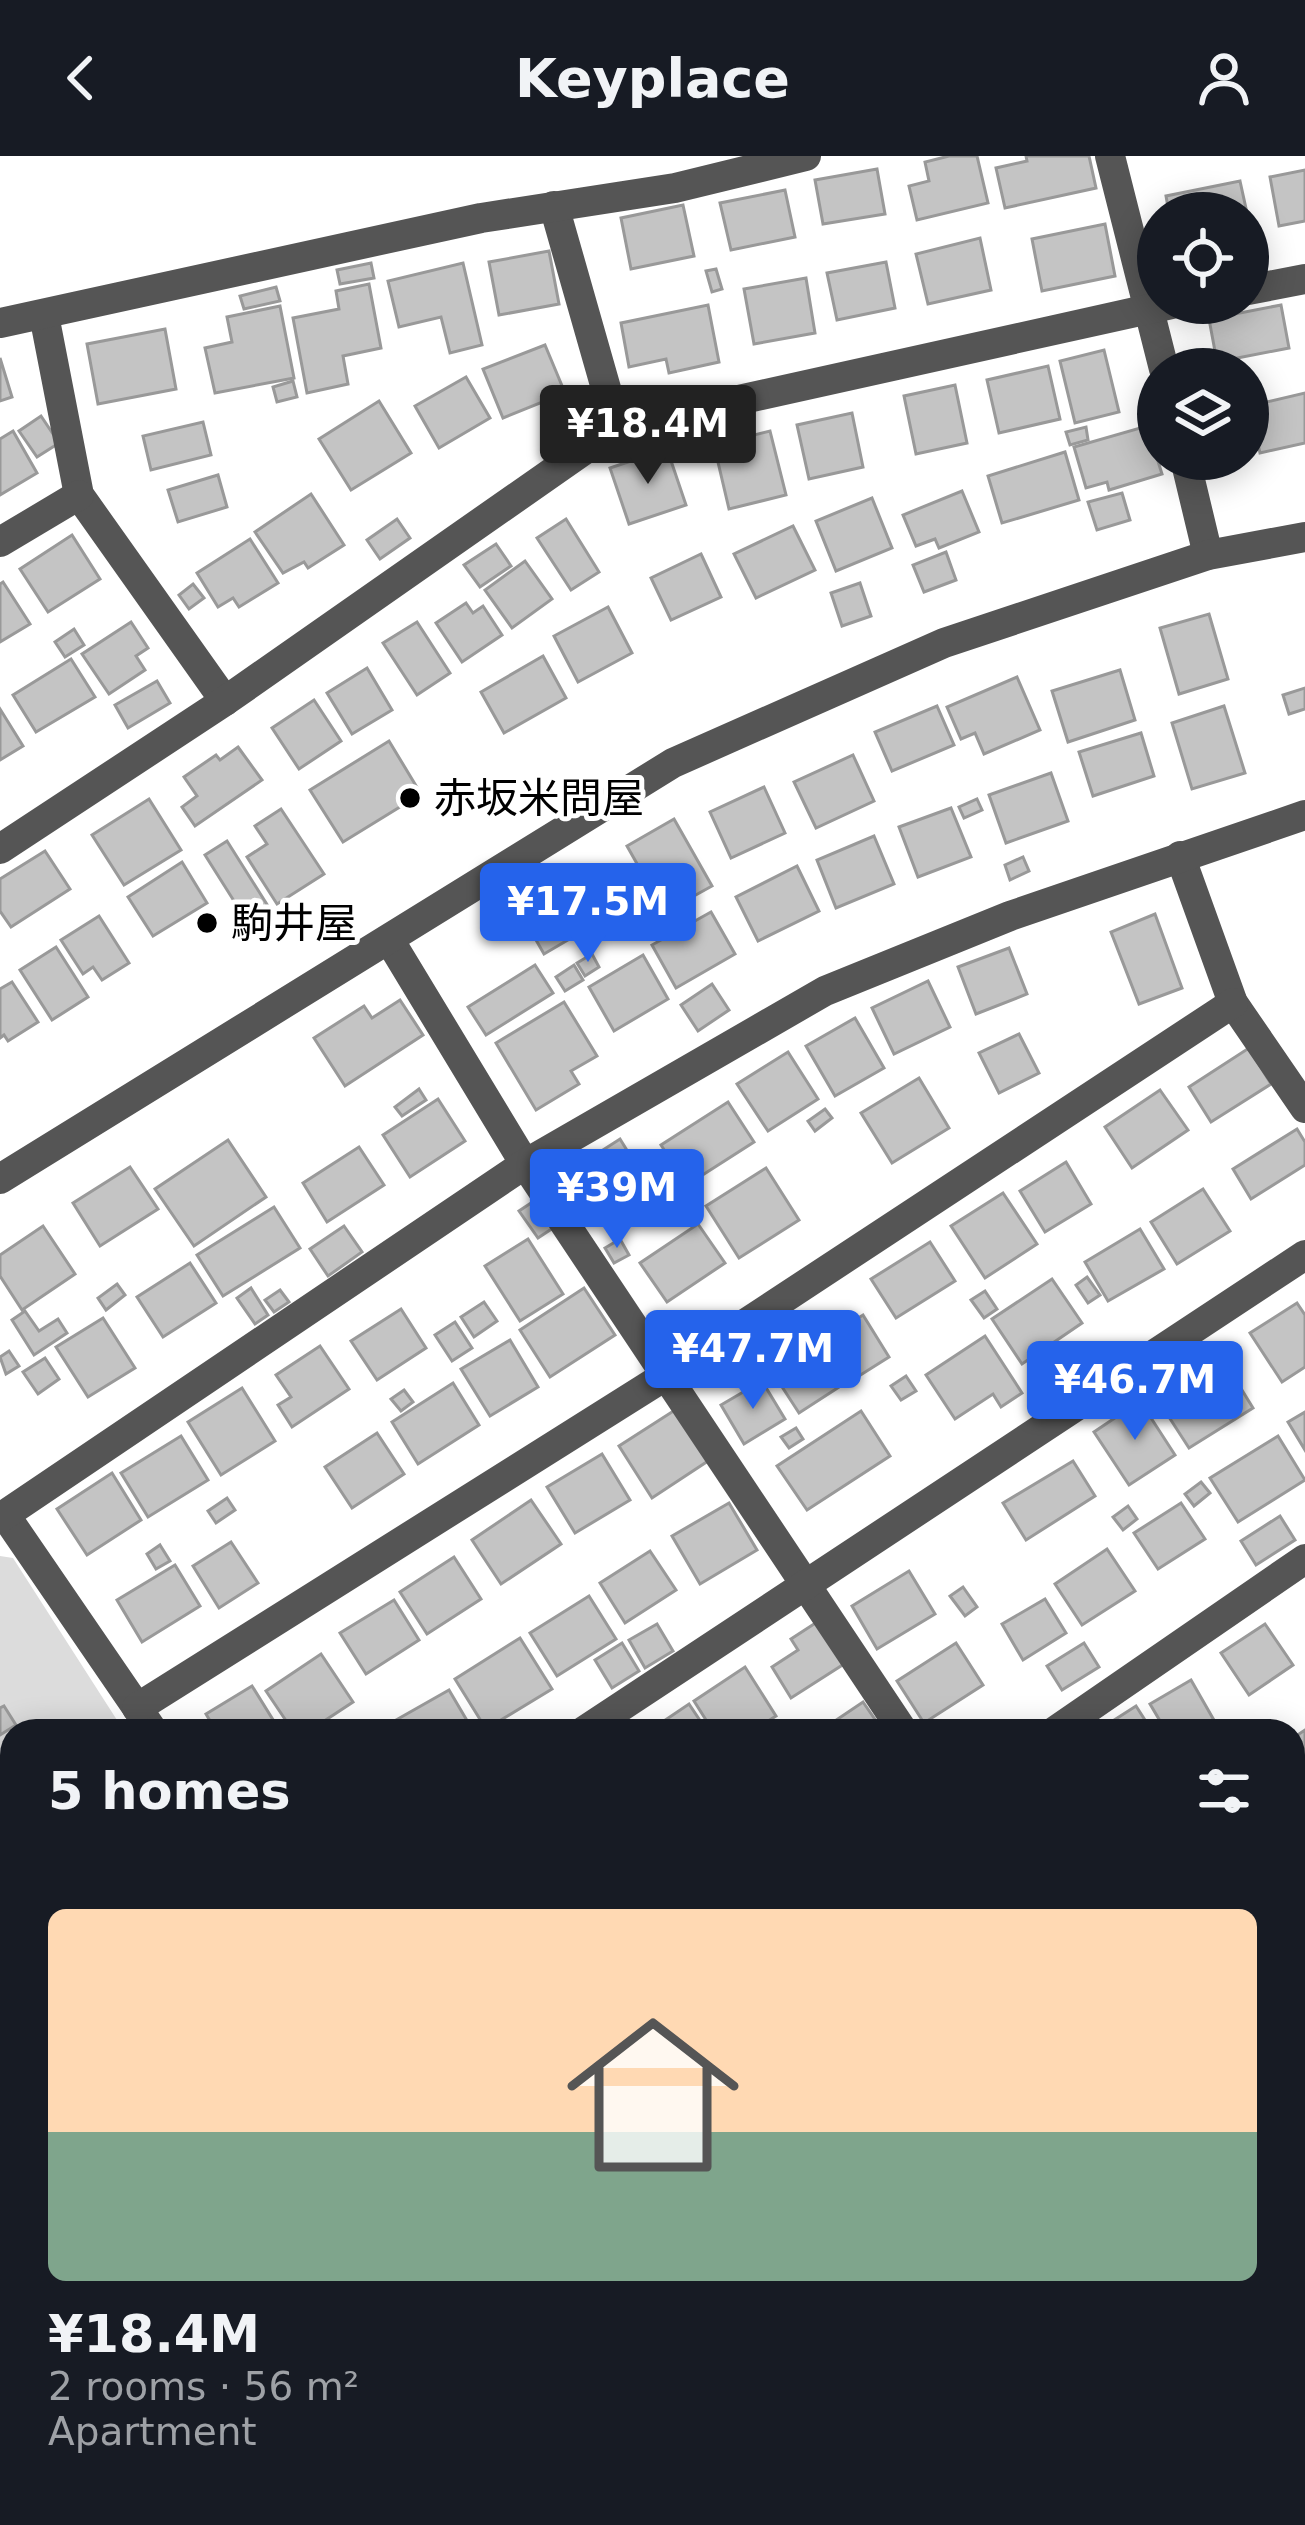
<!DOCTYPE html>
<html lang="en">
<head>
<meta charset="utf-8">
<style>
	body { margin:0; font-family:"DejaVu Sans","Noto Sans JP",sans-serif; background:#242831; color:#f1f3f6; height:100vh; display:flex; flex-direction:column; font-size:45px; white-space:nowrap }
	* { box-sizing:border-box; margin:0 }
	p { font-size:39px; color:#9ea1a6 }
	.icon { flex:none; width:66px; height:66px; fill:none; stroke:currentColor; stroke-width:2; stroke-linecap:round; stroke-linejoin:round }
	.map { position:relative; flex:1; overflow:hidden }
	.drawer { position:absolute; left:0px; top:1563px; width:1305px; height:807px; display:flex; flex-direction:column; background:#171b24; border-radius:36px 36px 0 0; box-shadow:0 6px 30px #0003 }
	.drawer>* { flex:none }
	.tools { position:absolute; left:1137px; top:36px; display:grid; gap:24px }
	.tools a { display:grid; place-items:center; width:132px; height:132px; border-radius:50%; background:#171b24; box-shadow:0 6px 30px #0003; font-size:60px }
	.price { position:absolute; translate:-50% -102px; padding:0 27px; border-radius:12px; background:#2563eb; color:#fff; font-size:39px; line-height:78px; filter:drop-shadow(0 3px 6px #0008) }
	.price::after { content:''; position:absolute; left:50%; top:72px; width:36px; height:27px; margin-left:-18px; background:inherit; clip-path:polygon(0 0,100% 0,50% 100%) }
	.price.selected { background:#222; color:#fff }
	ul { padding:0; list-style:none }
	li { display:grid; align-content:center; gap:24px; height:636px; padding:0 48px }
	li+li { border-top:3px solid #363941 }
	li span { display:grid; place-items:center; height:372px; border-radius:18px; color:#555 }
	li>.icon { margin-inline-start:auto }
	span .icon { width:216px; height:216px; fill:#fffc; stroke-width:1 }
	li b { font-size:51px }
	h2 { display:flex; justify-content:space-between; align-items:center; height:144px; padding:0 48px; font-size:51px }
	header { display:flex; justify-content:space-between; align-items:center; height:156px; padding:0 48px; background:#171b24; font-size:54px; font-weight:700 }
	.map>svg:first-child { display:block }
	.green { fill:#dcdcdc }
	.lines { fill:none; stroke-linecap:round; stroke-linejoin:round }
	.stream { stroke:#a3a3a3; stroke-width:12 }
	.building { fill:#c4c4c4; stroke:#999; stroke-width:3 }
	.minor { stroke:#555; stroke-width:30 }
	.poi-dot { fill:#000; stroke:#fff; stroke-width:4.5 }
	.labels { text-anchor:middle; stroke-width:10; stroke-linejoin:round; paint-order:stroke }
	.poi-label { font-size:42px; fill:#000; stroke:#fff; text-anchor:start }
</style>
</head>
<body>
<header><svg class="icon" aria-label="back" viewBox="0 0 24 24"><path d="M15 5l-7 7 7 7"/></svg>Keyplace<svg class="icon" aria-label="person" viewBox="0 0 24 24"><circle cx="12" cy="8" r="4"/><path d="M4 21q1-7 8-7t8 7"/></svg></header>
<div class="map">
<svg width="1305" height="2369" viewBox="0 0 1305 2369">
	<rect width="100%" height="100%" fill="#fff"/>
	<polygon class="green" points="0,1400 13,1402 124,1575 12,1575 12,1803 0,1784"/>
	<g class="lines">
		<g class="stream">
			<polyline points="1293,2302 1305,2298"/>
			<polyline points="1089,2369 1122,2358"/>
		</g>
	</g>
	<g class="building">
		<polygon points="949,0 977,0 988,47 917,64 909,30 929,25 925,6"/>
		<polygon points="1026,0 1089,0 1096,32 1005,52 996,12 1027,5"/>
		<polygon points="877,13 885,58 823,68 815,24"/>
		<polygon points="1305,14 1305,65 1279,70 1270,21"/>
		<polygon points="1240,25 1247,57 1169,57 1166,40"/>
		<polygon points="785,34 795,81 731,94 720,47"/>
		<polygon points="683,49 694,100 631,113 621,62"/>
		<polygon points="1105,68 1115,120 1042,135 1032,83"/>
		<polygon points="980,82 991,134 928,148 916,98"/>
		<polygon points="549,95 559,148 499,159 489,106"/>
		<polygon points="886,106 895,152 837,164 827,117"/>
		<polygon points="371,107 374,122 340,128 337,114"/>
		<polygon points="463,107 482,189 450,197 441,161 399,171 388,125"/>
		<polygon points="716,113 722,133 712,136 706,115"/>
		<polygon points="806,122 815,177 754,188 744,133"/>
		<polygon points="369,128 381,192 343,200 348,228 307,237 293,162 339,153 336,135"/>
		<polygon points="276,131 280,145 244,153 240,140"/>
		<polygon points="708,149 719,206 669,217 666,203 629,211 621,167"/>
		<polygon points="1281,149 1289,192 1217,206 1209,163"/>
		<polygon points="280,150 294,222 215,237 205,192 232,186 227,161"/>
		<polygon points="165,173 176,233 98,248 87,188"/>
		<polygon points="545,189 565,237 503,262 483,213"/>
		<polygon points="1104,194 1119,256 1075,267 1060,205"/>
		<polygon points="0,202 12,241 0,245"/>
		<polygon points="1048,210 1060,263 999,277 987,224"/>
		<polygon points="466,221 490,262 439,292 415,250"/>
		<polygon points="293,225 297,241 277,246 273,231"/>
		<polygon points="955,229 967,287 916,298 904,240"/>
		<polygon points="1305,237 1305,287 1260,297 1250,250"/>
		<polygon points="379,245 411,297 351,334 319,283"/>
		<polygon points="852,257 863,311 809,323 797,269"/>
		<polygon points="41,260 59,287 37,301 19,275"/>
		<polygon points="203,266 211,299 151,314 143,280"/>
		<polygon points="1147,270 1162,318 1109,334 1107,326 1086,332 1074,291"/>
		<polygon points="1086,271 1088,284 1070,289 1066,276"/>
		<polygon points="13,275 37,317 0,339 0,283"/>
		<polygon points="770,275 786,339 729,353 714,289"/>
		<polygon points="667,293 686,349 629,368 610,312"/>
		<polygon points="1065,296 1079,344 1002,367 988,320"/>
		<polygon points="218,319 227,351 178,366 168,334"/>
		<polygon points="962,335 979,376 939,392 935,383 916,390 903,359"/>
		<polygon points="1122,337 1130,364 1097,374 1088,346"/>
		<polygon points="311,338 344,389 308,412 304,406 283,417 255,376"/>
		<polygon points="872,342 892,392 836,415 816,365"/>
		<polygon points="397,363 410,382 380,403 367,384"/>
		<polygon points="566,363 599,416 571,434 537,382"/>
		<polygon points="793,370 815,414 756,442 734,398"/>
		<polygon points="72,379 100,423 48,456 20,413"/>
		<polygon points="250,383 278,427 239,451 233,442 218,451 197,417"/>
		<polygon points="496,388 511,410 480,431 464,409"/>
		<polygon points="946,396 956,424 924,436 913,409"/>
		<polygon points="701,398 721,441 671,464 651,422"/>
		<polygon points="525,405 552,443 512,472 485,434"/>
		<polygon points="3,426 30,468 0,486 0,428"/>
		<polygon points="860,427 871,460 842,470 831,437"/>
		<polygon points="193,428 204,442 189,453 179,439"/>
		<polygon points="466,447 473,457 483,450 502,479 462,506 436,467"/>
		<polygon points="608,451 632,497 578,526 554,480"/>
		<polygon points="1209,458 1228,523 1179,538 1160,472"/>
		<polygon points="131,466 148,492 136,500 145,514 109,538 82,498"/>
		<polygon points="417,466 450,517 417,539 383,487"/>
		<polygon points="74,473 84,489 65,501 55,486"/>
		<polygon points="543,500 566,542 504,577 481,536"/>
		<polygon points="71,503 95,541 36,576 13,539"/>
		<polygon points="367,512 392,554 352,578 327,537"/>
		<polygon points="1120,514 1135,564 1068,586 1052,535"/>
		<polygon points="1017,521 1040,574 984,598 975,577 961,583 947,551"/>
		<polygon points="157,525 170,547 128,572 115,549"/>
		<polygon points="1305,532 1305,553 1289,558 1283,539"/>
		<polygon points="314,544 341,585 299,613 272,572"/>
		<polygon points="937,550 954,589 892,615 875,576"/>
		<polygon points="1224,550 1245,617 1192,633 1172,567"/>
		<polygon points="0,553 23,590 0,604"/>
		<polygon points="1141,577 1154,620 1093,640 1079,596"/>
		<polygon points="389,585 421,638 343,686 310,634"/>
		<polygon points="238,591 262,624 195,670 182,651 197,640 184,621 216,599 220,604"/>
		<polygon points="853,599 874,645 816,672 794,626"/>
		<polygon points="1051,617 1068,665 1006,687 989,639"/>
		<polygon points="764,631 785,677 731,702 710,656"/>
		<polygon points="149,643 181,694 124,729 92,679"/>
		<polygon points="977,643 982,654 964,662 959,651"/>
		<polygon points="951,652 971,701 918,721 899,671"/>
		<polygon points="281,653 324,718 277,748 247,701 267,688 255,670"/>
		<polygon points="674,663 712,730 647,766 627,730 644,720 627,690"/>
		<polygon points="874,680 894,728 836,752 817,704"/>
		<polygon points="227,685 268,750 246,764 205,699"/>
		<polygon points="45,695 70,733 11,771 0,755 0,723"/>
		<polygon points="1023,701 1029,715 1010,724 1005,709"/>
		<polygon points="182,706 207,747 153,780 128,741"/>
		<polygon points="797,710 819,755 758,785 736,741"/>
		<polygon points="595,713 619,754 544,798 520,756"/>
		<polygon points="711,756 735,798 676,832 652,789"/>
		<polygon points="1155,758 1182,832 1139,848 1111,776"/>
		<polygon points="99,760 129,807 102,824 93,811 83,818 61,784"/>
		<polygon points="56,791 88,841 52,864 20,814"/>
		<polygon points="1009,792 1027,838 976,858 958,811"/>
		<polygon points="592,798 599,811 585,820 577,807"/>
		<polygon points="643,799 668,843 614,875 589,831"/>
		<polygon points="535,809 553,837 486,879 468,851"/>
		<polygon points="574,809 583,824 565,835 556,821"/>
		<polygon points="928,825 950,871 894,898 872,852"/>
		<polygon points="12,826 38,866 8,885 4,879 0,882 0,833"/>
		<polygon points="712,828 729,854 698,875 681,849"/>
		<polygon points="400,844 423,879 345,930 314,882 364,850 372,862"/>
		<polygon points="564,846 597,900 571,915 579,928 536,954 496,887"/>
		<polygon points="855,862 884,912 835,940 806,890"/>
		<polygon points="1019,878 1039,917 999,937 979,897"/>
		<polygon points="1249,892 1271,928 1211,966 1189,931"/>
		<polygon points="788,896 818,943 768,975 737,928"/>
		<polygon points="919,922 949,972 892,1007 861,957"/>
		<polygon points="419,933 426,944 402,960 395,951"/>
		<polygon points="1160,934 1188,974 1132,1012 1105,971"/>
		<polygon points="438,943 465,985 410,1021 383,979"/>
		<polygon points="728,946 754,986 687,1029 661,989"/>
		<polygon points="825,953 832,962 815,975 808,965"/>
		<polygon points="1297,973 1305,986 1305,1009 1251,1043 1233,1013"/>
		<polygon points="620,983 641,1017 585,1052 564,1019"/>
		<polygon points="228,984 266,1041 194,1090 155,1033"/>
		<polygon points="359,991 384,1029 327,1066 303,1027"/>
		<polygon points="1066,1006 1091,1048 1045,1076 1020,1035"/>
		<polygon points="130,1011 158,1053 100,1090 73,1047"/>
		<polygon points="766,1012 799,1064 739,1102 706,1050"/>
		<polygon points="674,1031 688,1052 673,1061 659,1040"/>
		<polygon points="1203,1033 1230,1075 1177,1108 1151,1066"/>
		<polygon points="1003,1037 1037,1088 985,1122 951,1070"/>
		<polygon points="537,1043 556,1070 538,1082 519,1055"/>
		<polygon points="274,1051 300,1092 223,1140 197,1099"/>
		<polygon points="698,1068 725,1107 667,1146 640,1107"/>
		<polygon points="43,1070 75,1118 22,1154 0,1120 0,1099"/>
		<polygon points="344,1070 362,1096 328,1120 310,1093"/>
		<polygon points="1140,1073 1164,1113 1108,1145 1085,1106"/>
		<polygon points="528,1083 563,1138 520,1165 485,1110"/>
		<polygon points="620,1083 629,1099 614,1107 605,1092"/>
		<polygon points="930,1086 955,1125 896,1162 871,1123"/>
		<polygon points="190,1107 216,1147 163,1181 137,1141"/>
		<polygon points="1087,1121 1100,1139 1088,1147 1076,1129"/>
		<polygon points="1052,1123 1082,1167 1022,1208 992,1163"/>
		<polygon points="117,1128 125,1139 106,1154 98,1142"/>
		<polygon points="251,1132 268,1159 255,1168 237,1142"/>
		<polygon points="584,1132 615,1179 550,1221 520,1174"/>
		<polygon points="280,1134 289,1146 274,1156 265,1144"/>
		<polygon points="985,1135 997,1153 984,1162 971,1144"/>
		<polygon points="484,1146 497,1165 474,1181 461,1161"/>
		<polygon points="1297,1147 1305,1159 1305,1211 1282,1226 1250,1177"/>
		<polygon points="401,1153 426,1192 377,1224 351,1185"/>
		<polygon points="25,1155 39,1175 58,1163 67,1177 34,1199 12,1164"/>
		<polygon points="863,1159 889,1201 851,1225 825,1183"/>
		<polygon points="103,1162 135,1212 88,1241 56,1191"/>
		<polygon points="798,1165 813,1187 791,1204 775,1181"/>
		<polygon points="455,1166 472,1192 452,1205 435,1179"/>
		<polygon points="985,1180 1022,1237 1001,1251 993,1238 955,1263 926,1219"/>
		<polygon points="510,1184 538,1231 490,1260 461,1213"/>
		<polygon points="320,1190 349,1233 292,1271 278,1249 291,1241 276,1219"/>
		<polygon points="815,1194 839,1231 799,1257 775,1220"/>
		<polygon points="9,1195 19,1210 6,1218 0,1201"/>
		<polygon points="1221,1200 1253,1252 1189,1292 1156,1241"/>
		<polygon points="45,1202 59,1223 38,1238 23,1216"/>
		<polygon points="906,1220 916,1235 901,1244 891,1230"/>
		<polygon points="762,1225 785,1263 744,1288 721,1249"/>
		<polygon points="453,1227 479,1269 418,1308 392,1266"/>
		<polygon points="242,1232 275,1285 221,1319 188,1266"/>
		<polygon points="404,1234 413,1246 401,1255 391,1243"/>
		<polygon points="1140,1245 1175,1299 1129,1329 1094,1276"/>
		<polygon points="675,1254 708,1305 652,1342 619,1290"/>
		<polygon points="861,1255 890,1300 807,1354 777,1310"/>
		<polygon points="1305,1256 1305,1294 1288,1266"/>
		<polygon points="796,1272 803,1283 789,1292 781,1281"/>
		<polygon points="377,1277 404,1318 352,1352 325,1311"/>
		<polygon points="181,1280 208,1324 148,1361 121,1317"/>
		<polygon points="1278,1280 1305,1324 1238,1366 1210,1322"/>
		<polygon points="602,1298 630,1344 575,1377 547,1331"/>
		<polygon points="1073,1305 1095,1340 1026,1384 1003,1347"/>
		<polygon points="112,1317 141,1364 87,1399 57,1353"/>
		<polygon points="1201,1326 1210,1337 1194,1350 1185,1338"/>
		<polygon points="227,1342 235,1354 216,1367 208,1355"/>
		<polygon points="531,1344 561,1388 501,1428 472,1384"/>
		<polygon points="729,1347 757,1394 700,1428 672,1380"/>
		<polygon points="1181,1347 1205,1383 1158,1413 1134,1377"/>
		<polygon points="1128,1350 1137,1363 1123,1374 1113,1361"/>
		<polygon points="1280,1360 1295,1384 1256,1409 1241,1385"/>
		<polygon points="231,1386 258,1427 219,1452 193,1410"/>
		<polygon points="160,1389 170,1405 156,1413 147,1398"/>
		<polygon points="1107,1393 1135,1435 1082,1469 1055,1428"/>
		<polygon points="650,1395 676,1434 625,1467 600,1427"/>
		<polygon points="454,1401 481,1443 427,1478 400,1436"/>
		<polygon points="175,1409 200,1450 142,1486 117,1444"/>
		<polygon points="909,1415 935,1458 877,1493 852,1450"/>
		<polygon points="963,1431 977,1451 965,1460 950,1440"/>
		<polygon points="589,1440 616,1483 557,1520 530,1477"/>
		<polygon points="1045,1443 1066,1477 1023,1504 1002,1468"/>
		<polygon points="394,1444 419,1484 366,1518 340,1477"/>
		<polygon points="817,1466 844,1508 791,1542 772,1511 798,1494 791,1483"/>
		<polygon points="657,1468 673,1495 645,1512 629,1484"/>
		<polygon points="1265,1468 1293,1509 1249,1539 1221,1497"/>
		<polygon points="520,1482 552,1533 486,1573 455,1523"/>
		<polygon points="622,1487 639,1515 612,1532 595,1504"/>
		<polygon points="956,1487 983,1529 924,1567 897,1525"/>
		<polygon points="1084,1487 1099,1511 1062,1534 1047,1510"/>
		<polygon points="321,1498 353,1546 309,1575 293,1575 266,1535"/>
		<polygon points="745,1511 776,1560 752,1575 713,1575 694,1545"/>
		<polygon points="1191,1524 1215,1566 1199,1575 1166,1575 1150,1548"/>
		<polygon points="252,1530 280,1575 216,1575 206,1558"/>
		<polygon points="449,1534 472,1573 393,1575 389,1568"/>
		<polygon points="863,1546 883,1575 820,1575"/>
		<polygon points="689,1548 707,1575 649,1575"/>
		<polygon points="4,1550 16,1569 0,1579 0,1552"/>
		<polygon points="1136,1550 1152,1575 1097,1575"/>
		<polygon points="1305,1574 1305,1627 1293,1608 1293,1582"/>
		<polygon points="10,1917 12,1976 0,1983 0,1923"/>
		<polygon points="12,2138 12,2193 5,2198 0,2191 0,2146"/>
		<polygon points="0,2304 6,2314 12,2311 12,2357 2,2363"/>
		<polygon points="119,2358 184,2358 185,2361 173,2369 114,2369 111,2363"/>
		<polygon points="202,2358 244,2358 245,2359 229,2369 209,2369"/>
		<polygon points="410,2358 466,2358 471,2365 465,2369 408,2369"/>
	</g>
	<g class="lines">
		<g class="minor">
			<polyline points="1110,0 1164,213"/>
			<polyline points="554,50 617,271"/>
			<polyline points="1248,134 1305,123"/>
			<polyline points="44,159 79,339 225,545"/>
			<polyline points="0,167 481,62 675,32 806,0"/>
			<polyline points="1185,303 1208,399"/>
			<polyline points="0,386 79,339"/>
			<polyline points="0,693 225,545 617,271 1176,147"/>
			<polyline points="1180,700 1233,847 1305,952"/>
			<polyline points="390,785 525,1008 903,1575"/>
			<polyline points="0,1023 673,607 944,487 1208,399 1305,381"/>
			<polyline points="5,1359 153,1575"/>
			<polyline points="0,1362 525,1008 825,835 1010,760 1305,659"/>
			<polyline points="137,1552 684,1208 1233,847"/>
			<polyline points="584,1575 1305,1099"/>
			<polyline points="1055,1575 1305,1403"/>
			<polyline points="1293,1706 1305,1698"/>
			<polyline points="0,1843 12,1861"/>
			<polyline points="0,2255 12,2248"/>
			<polyline points="605,2358 612,2369"/>
			<polyline points="261,2369 278,2358"/>
		</g>
	</g>
	<g class="poi-dot">
		<circle cx="410" cy="642" r="12"/>
		<circle cx="207" cy="767" r="12"/>
	</g>
	<g class="labels">
		<g class="poi-label">
			<text x="434" y="657">赤坂米問屋</text>
			<text x="231" y="782">駒井屋</text>
		</g>
	</g>
</svg>
<div class="tools">
<a><svg class="icon" aria-label="locate" viewBox="0 0 24 24"><circle cx="12" cy="12" r="6"/><path d="M12 2v4M12 18v4M2 12h4M18 12h4"/></svg></a>
<a><svg class="icon" aria-label="layers" viewBox="0 0 24 24"><path d="M12 4l9 5-9 5-9-5zM3 14l9 5 9-5"/></svg></a>
</div>
<b class="price selected" style="left:648px;top:331px">¥18.4M</b>
<b class="price" style="left:588px;top:809px">¥17.5M</b>
<b class="price" style="left:617px;top:1095px">¥39M</b>
<b class="price" style="left:753px;top:1256px">¥47.7M</b>
<b class="price" style="left:1135px;top:1287px">¥46.7M</b>
<section class="drawer">
<h2>5 homes<svg class="icon" aria-label="filters" viewBox="0 0 24 24"><path d="M4 7h16M4 17h16"/><circle cx="9" cy="7" r="2"/><circle cx="15" cy="17" r="2"/></svg></h2>
<ul>
<li><span style="background:linear-gradient(#ffd9b3 60%,#7fa58c 0)"><svg class="icon" aria-label="home" viewBox="0 0 24 24"><path d="M3 11l9-7 9 7M6 9v11h12V9"/></svg></span><div><b>¥18.4M</b><p>2 rooms · 56 m²</p><p>Apartment</p></div></li>
</ul>
</section>
</div>
</body>
</html>
